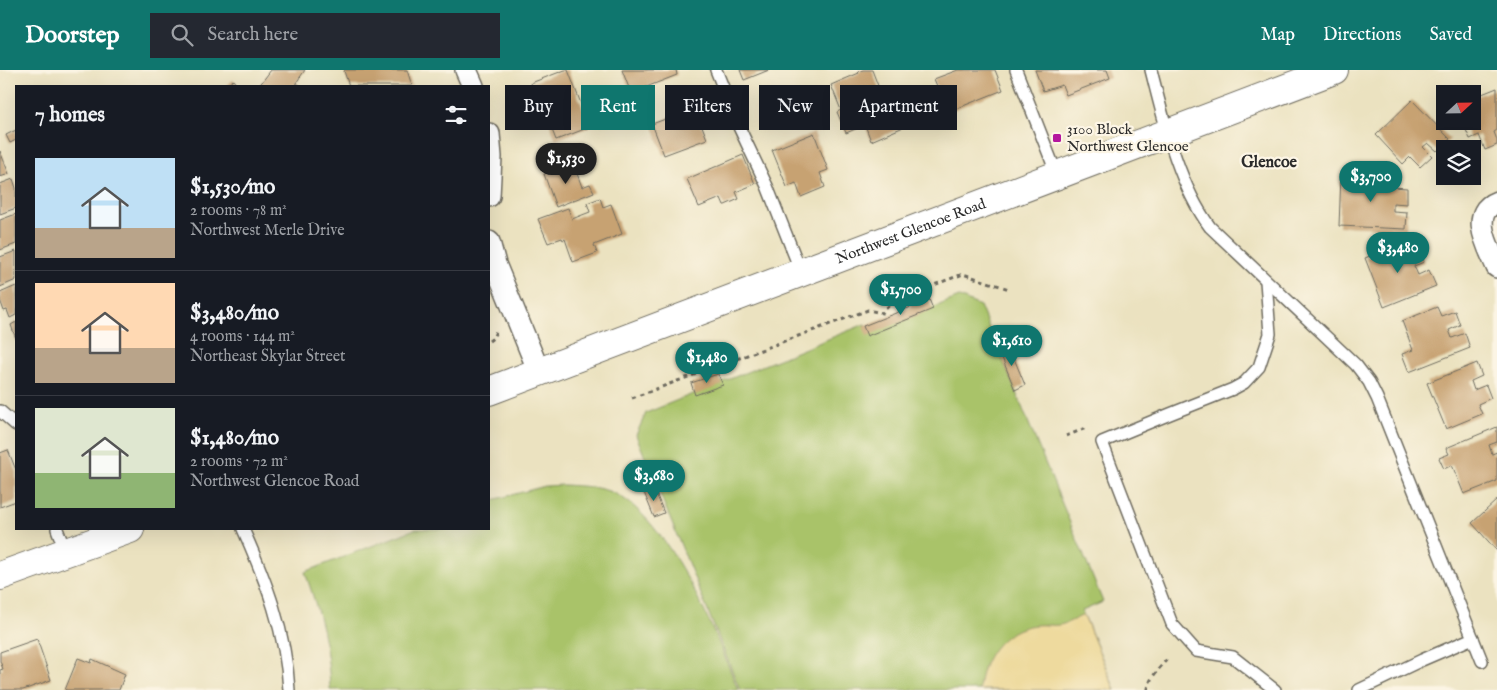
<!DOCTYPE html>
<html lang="en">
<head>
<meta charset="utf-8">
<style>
	body { margin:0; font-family:"IM FELL English",serif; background:#242831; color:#f1f3f6; height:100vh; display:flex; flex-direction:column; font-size:19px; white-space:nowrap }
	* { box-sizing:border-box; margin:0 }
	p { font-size:16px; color:#9ea1a6 }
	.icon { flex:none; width:28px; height:28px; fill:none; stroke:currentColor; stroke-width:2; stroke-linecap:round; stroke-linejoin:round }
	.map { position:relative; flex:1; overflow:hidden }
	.panel { position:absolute; left:15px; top:15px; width:475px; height:445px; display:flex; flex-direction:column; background:#171b24; border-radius:0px; box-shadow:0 5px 20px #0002 }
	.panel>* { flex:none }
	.hud { position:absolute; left:505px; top:15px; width:475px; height:45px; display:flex; gap:10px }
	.needle { width:32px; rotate:68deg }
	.fabs { position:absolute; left:1436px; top:15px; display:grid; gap:10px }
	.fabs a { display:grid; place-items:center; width:45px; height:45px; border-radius:0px; background:#171b24; box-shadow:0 5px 20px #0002; font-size:25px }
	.price { position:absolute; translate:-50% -42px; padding:0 11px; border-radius:18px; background:#0f766e; color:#fff; font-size:16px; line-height:32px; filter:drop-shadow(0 1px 2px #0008) }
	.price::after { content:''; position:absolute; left:50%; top:30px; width:15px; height:11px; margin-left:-8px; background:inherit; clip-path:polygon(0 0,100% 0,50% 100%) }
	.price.current { background:#222; color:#fff }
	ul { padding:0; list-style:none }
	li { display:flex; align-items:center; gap:15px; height:125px; padding:0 20px }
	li+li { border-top:1px solid #363941 }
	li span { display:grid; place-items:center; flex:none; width:140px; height:100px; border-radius:0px; color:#555 }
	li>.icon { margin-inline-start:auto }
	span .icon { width:60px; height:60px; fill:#fffc; stroke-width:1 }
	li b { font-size:21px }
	h2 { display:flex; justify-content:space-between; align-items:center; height:60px; padding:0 20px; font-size:21px }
	.chip { padding:0 18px; border-radius:0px; background:#171b24; box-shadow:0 5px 20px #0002; font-size:18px; line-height:45px }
	.chip.current { background:#0f766e; color:#fff }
	header { display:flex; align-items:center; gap:30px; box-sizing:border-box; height:70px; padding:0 25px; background:#0f766e; color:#fff }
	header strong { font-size:24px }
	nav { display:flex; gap:28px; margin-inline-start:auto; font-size:18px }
	.search { width:350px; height:45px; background:#242831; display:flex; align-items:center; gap:12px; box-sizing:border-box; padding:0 18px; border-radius:0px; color:#9ea1a6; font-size:19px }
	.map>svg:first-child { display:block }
	.green { fill:#a9c369; stroke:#6a774a }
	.sand { fill:#eeda9e; stroke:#8c8264 }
	.building { fill:#c7a272 }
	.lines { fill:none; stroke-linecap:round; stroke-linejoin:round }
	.lane-casing { stroke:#6e6b5f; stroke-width:14 }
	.street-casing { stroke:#6e6b5f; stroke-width:24 }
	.primary-casing { stroke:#6e6b5f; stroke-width:30 }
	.path { stroke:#6e6b5f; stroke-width:3; stroke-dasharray:4 4; stroke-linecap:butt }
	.lane { stroke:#fff; stroke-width:11 }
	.street { stroke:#fff; stroke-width:21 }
	.primary { stroke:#fff; stroke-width:28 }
	.poi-dot { fill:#b5179e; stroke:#fcf5e5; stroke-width:2 }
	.labels { text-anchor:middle; stroke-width:4.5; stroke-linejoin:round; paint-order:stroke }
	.poi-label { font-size:15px; fill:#2b2b2b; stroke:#fcf5e5; text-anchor:start }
	.street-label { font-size:15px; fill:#2b2b2b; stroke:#fcf5e5 }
	.neighbourhood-label { font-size:16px; font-weight:bold; fill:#2b2b2b; stroke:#fcf5e5 }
</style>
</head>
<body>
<header>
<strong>Doorstep</strong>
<div class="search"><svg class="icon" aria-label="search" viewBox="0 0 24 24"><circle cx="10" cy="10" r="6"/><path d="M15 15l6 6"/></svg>Search here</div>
<nav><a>Map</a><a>Directions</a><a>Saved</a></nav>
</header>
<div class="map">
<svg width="1497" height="620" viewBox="0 0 1497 620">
	<rect width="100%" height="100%" fill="#fcf5e5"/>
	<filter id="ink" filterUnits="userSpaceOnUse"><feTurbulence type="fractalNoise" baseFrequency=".02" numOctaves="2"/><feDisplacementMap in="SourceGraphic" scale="10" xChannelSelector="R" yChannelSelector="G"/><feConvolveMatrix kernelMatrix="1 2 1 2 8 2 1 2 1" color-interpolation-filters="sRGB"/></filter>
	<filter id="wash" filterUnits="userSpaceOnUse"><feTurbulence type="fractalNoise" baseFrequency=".0096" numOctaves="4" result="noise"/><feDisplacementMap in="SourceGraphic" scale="20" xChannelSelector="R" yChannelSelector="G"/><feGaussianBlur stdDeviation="1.12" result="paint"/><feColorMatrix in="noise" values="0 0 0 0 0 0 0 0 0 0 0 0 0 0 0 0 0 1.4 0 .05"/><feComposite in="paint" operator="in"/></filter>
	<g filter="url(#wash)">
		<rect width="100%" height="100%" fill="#ebe2c0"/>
		<g class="green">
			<polygon points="959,227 980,236 1103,532 1082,541 1115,620 740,620 636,365 646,343 865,254 869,264"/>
			<path d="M563 415C581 416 599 416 616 424 670 452 717 565 738 620H330C329 577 319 542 305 502L415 459H489V431L545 416Z"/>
		</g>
		<path class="sand" d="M1084 545 1115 620H979C981 588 1002 559 1035 555 1043 554 1051 556 1059 555 1067 554 1076 548 1084 545Z"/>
		<g id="blocks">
			<g class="building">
				<polygon points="271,0 305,0 296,13 301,16 259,16"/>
				<polygon points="345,0 407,0 412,16 349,16 344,1"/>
				<polygon points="565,0 568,0 590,57 556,70 543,37 541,38 531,13"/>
				<polygon points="622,0 676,0 677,5 631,23"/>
				<polygon points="740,0 769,0 744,10"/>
				<polygon points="863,0 872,0 880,21 873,24 876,33 894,25 897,31 905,28 915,52 871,71 865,55 846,63 837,42 841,40 831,15 859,3 858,2"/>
				<polygon points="958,0 995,0 1003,20 948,42 934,9"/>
				<polygon points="1035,0 1107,0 1110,8 1066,25 1062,15 1043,21"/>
				<polygon points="233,10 238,16 226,16"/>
				<polygon points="1497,18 1497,60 1494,62 1497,70 1497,75 1485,80 1479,65 1470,69 1462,51 1472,51 1472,28"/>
				<polygon points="1412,30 1450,69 1437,81 1428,73 1423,77 1432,86 1420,97 1410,87 1403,94 1376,65"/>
				<polygon points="695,38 707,69 664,85 652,54"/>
				<polygon points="16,60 16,70 10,73 6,65"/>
				<polygon points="814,63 828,100 820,103 825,117 801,127 796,113 787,117 772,80"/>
				<polygon points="581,75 584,82 570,89 567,80"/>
				<polygon points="0,81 9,104 0,107"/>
				<polygon points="743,85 755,114 736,122 739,129 725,135 724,135 721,128 699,137 687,109"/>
				<polygon points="573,93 582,117 590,114 594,122 556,137 544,104"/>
				<polygon points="1341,105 1393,107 1393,117 1407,118 1407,134 1393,133 1393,141 1407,142 1406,159 1339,156"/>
				<polygon points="13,109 16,118 16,138 0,144 0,114"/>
				<polygon points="600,128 603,137 611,134 622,164 594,175 597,183 573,192 565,169 563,170 562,168 548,173 538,149 568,138 572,149 590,142 587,133"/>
				<polygon points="16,144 16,174 0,180 0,150"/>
				<polygon points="1404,172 1409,184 1419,180 1424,192 1414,196 1418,205 1429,200 1436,216 1384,237 1365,188"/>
				<polygon points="16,181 16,210 0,217 0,187"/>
				<polygon points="16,216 16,245 10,248 7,240 4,241 0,230 0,223"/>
				<polygon points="927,224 933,239 867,266 863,256 911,237 909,232"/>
				<polygon points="1437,237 1441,246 1455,241 1460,255 1449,260 1452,268 1465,263 1470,278 1409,302 1402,284 1413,280 1402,251"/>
				<polygon points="16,252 16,269 11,255"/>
				<polygon points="1008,274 1025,315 1015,320 998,278"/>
				<polygon points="1477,293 1482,306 1471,311 1474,320 1486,315 1491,328 1478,334 1482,344 1446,359 1427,313"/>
				<polygon points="718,304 723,315 695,325 691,313"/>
				<polygon points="1497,357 1497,372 1489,375 1492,384 1497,382 1497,411 1464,424 1452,395 1444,399 1439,388 1449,384 1446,378"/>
				<polygon points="8,380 16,400 16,431 0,437 0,383"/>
				<polygon points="653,416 664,443 654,447 643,420"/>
				<polygon points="1497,430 1497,481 1472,453"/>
				<polygon points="37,569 51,610 23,620 0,620 0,600 3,599 0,591 0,582"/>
				<polygon points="78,588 91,593 92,589 125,604 119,620 65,620"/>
			</g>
		</g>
	</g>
	<g filter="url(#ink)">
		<use href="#blocks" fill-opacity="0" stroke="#6e6b5f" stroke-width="1"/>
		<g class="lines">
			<defs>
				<g id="lane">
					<polyline points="716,0 739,57 767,116 801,202"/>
					<polyline points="1016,0 1057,105"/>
					<path d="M1151 0C1164 51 1178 114 1210 157L1356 295 1369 312 1377 328 1482 591"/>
					<polyline points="1266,211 1270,264 1259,297 1244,313 1233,319 1170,344 1102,372 1172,554 1196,581 1233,587 1275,620"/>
					<polyline points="0,341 16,355"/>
					<polyline points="57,459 66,483"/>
					<path d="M243 459C266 511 286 562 289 620"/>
					<polyline points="1359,620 1422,590 1473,568"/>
				</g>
				<g id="street">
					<polyline points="466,0 473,16"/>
					<polyline points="489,64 491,87 489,126"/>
					<path d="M1497 132C1468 143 1489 178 1497 197"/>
					<polyline points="489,172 495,194 539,302"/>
				</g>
				<g id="primary">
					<path id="s1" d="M489 321 1334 0"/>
					<polyline points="0,506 130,459"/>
				</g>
			</defs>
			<use href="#lane" class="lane-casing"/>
			<use href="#street" class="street-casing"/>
			<use href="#primary" class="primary-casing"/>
			<g class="path">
				<polyline points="489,271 493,268 497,259"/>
				<polyline points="632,328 868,240 882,243 894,230 963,204 1009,219"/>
				<polyline points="1066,366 1086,358"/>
				<path d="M1148 620C1148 609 1160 598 1167 589"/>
			</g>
			<use href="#lane" class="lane"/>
			<use href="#street" class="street"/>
			<use href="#primary" class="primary"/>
		</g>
	</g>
	<rect class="poi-dot" x="1052" y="63" width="10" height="10" rx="2.5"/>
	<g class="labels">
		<g class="poi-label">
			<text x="1067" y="64">3100 Block<tspan x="1067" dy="17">Northwest Glencoe</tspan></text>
		</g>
		<g class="street-label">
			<text dy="5" stroke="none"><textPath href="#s1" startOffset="451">Northwest Glencoe Road</textPath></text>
		</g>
		<g class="neighbourhood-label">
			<text x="1269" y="97">Glencoe</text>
		</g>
	</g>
</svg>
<div class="fabs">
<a><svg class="needle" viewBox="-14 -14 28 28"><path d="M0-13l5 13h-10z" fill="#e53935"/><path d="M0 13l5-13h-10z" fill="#9ea1a6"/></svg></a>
<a><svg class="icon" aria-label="layers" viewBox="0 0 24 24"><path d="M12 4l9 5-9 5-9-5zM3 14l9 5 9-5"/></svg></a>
</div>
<b class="price current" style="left:566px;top:115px">$1,530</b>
<b class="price" style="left:1371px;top:133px">$3,700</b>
<b class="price" style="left:1398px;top:204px">$3,480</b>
<b class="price" style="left:901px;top:246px">$1,700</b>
<b class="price" style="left:1012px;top:297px">$1,610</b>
<b class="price" style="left:707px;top:314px">$1,480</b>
<b class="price" style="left:654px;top:432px">$3,680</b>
<div class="hud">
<a class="chip">Buy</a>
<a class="chip current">Rent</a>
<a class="chip">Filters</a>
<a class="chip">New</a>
<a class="chip">Apartment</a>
</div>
<section class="panel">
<h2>7 homes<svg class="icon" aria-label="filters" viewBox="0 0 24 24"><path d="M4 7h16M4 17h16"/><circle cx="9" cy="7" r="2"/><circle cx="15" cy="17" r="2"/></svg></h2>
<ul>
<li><span style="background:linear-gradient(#bfe0f5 70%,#b9a48a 0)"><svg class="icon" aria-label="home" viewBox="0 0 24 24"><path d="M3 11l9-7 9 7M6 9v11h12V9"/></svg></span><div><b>$1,530/mo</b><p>2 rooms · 78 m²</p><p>Northwest Merle Drive</p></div></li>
<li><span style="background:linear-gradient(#ffd9b3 65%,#b9a48a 0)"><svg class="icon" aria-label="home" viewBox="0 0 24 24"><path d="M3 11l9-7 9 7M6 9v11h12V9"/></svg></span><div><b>$3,480/mo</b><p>4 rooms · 144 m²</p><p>Northeast Skylar Street</p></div></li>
<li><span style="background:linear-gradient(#dfe7d0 65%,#8fb573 0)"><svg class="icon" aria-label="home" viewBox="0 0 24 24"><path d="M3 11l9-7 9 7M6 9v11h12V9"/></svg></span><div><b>$1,480/mo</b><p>2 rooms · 72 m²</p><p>Northwest Glencoe Road</p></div></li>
</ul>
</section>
</div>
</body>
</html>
